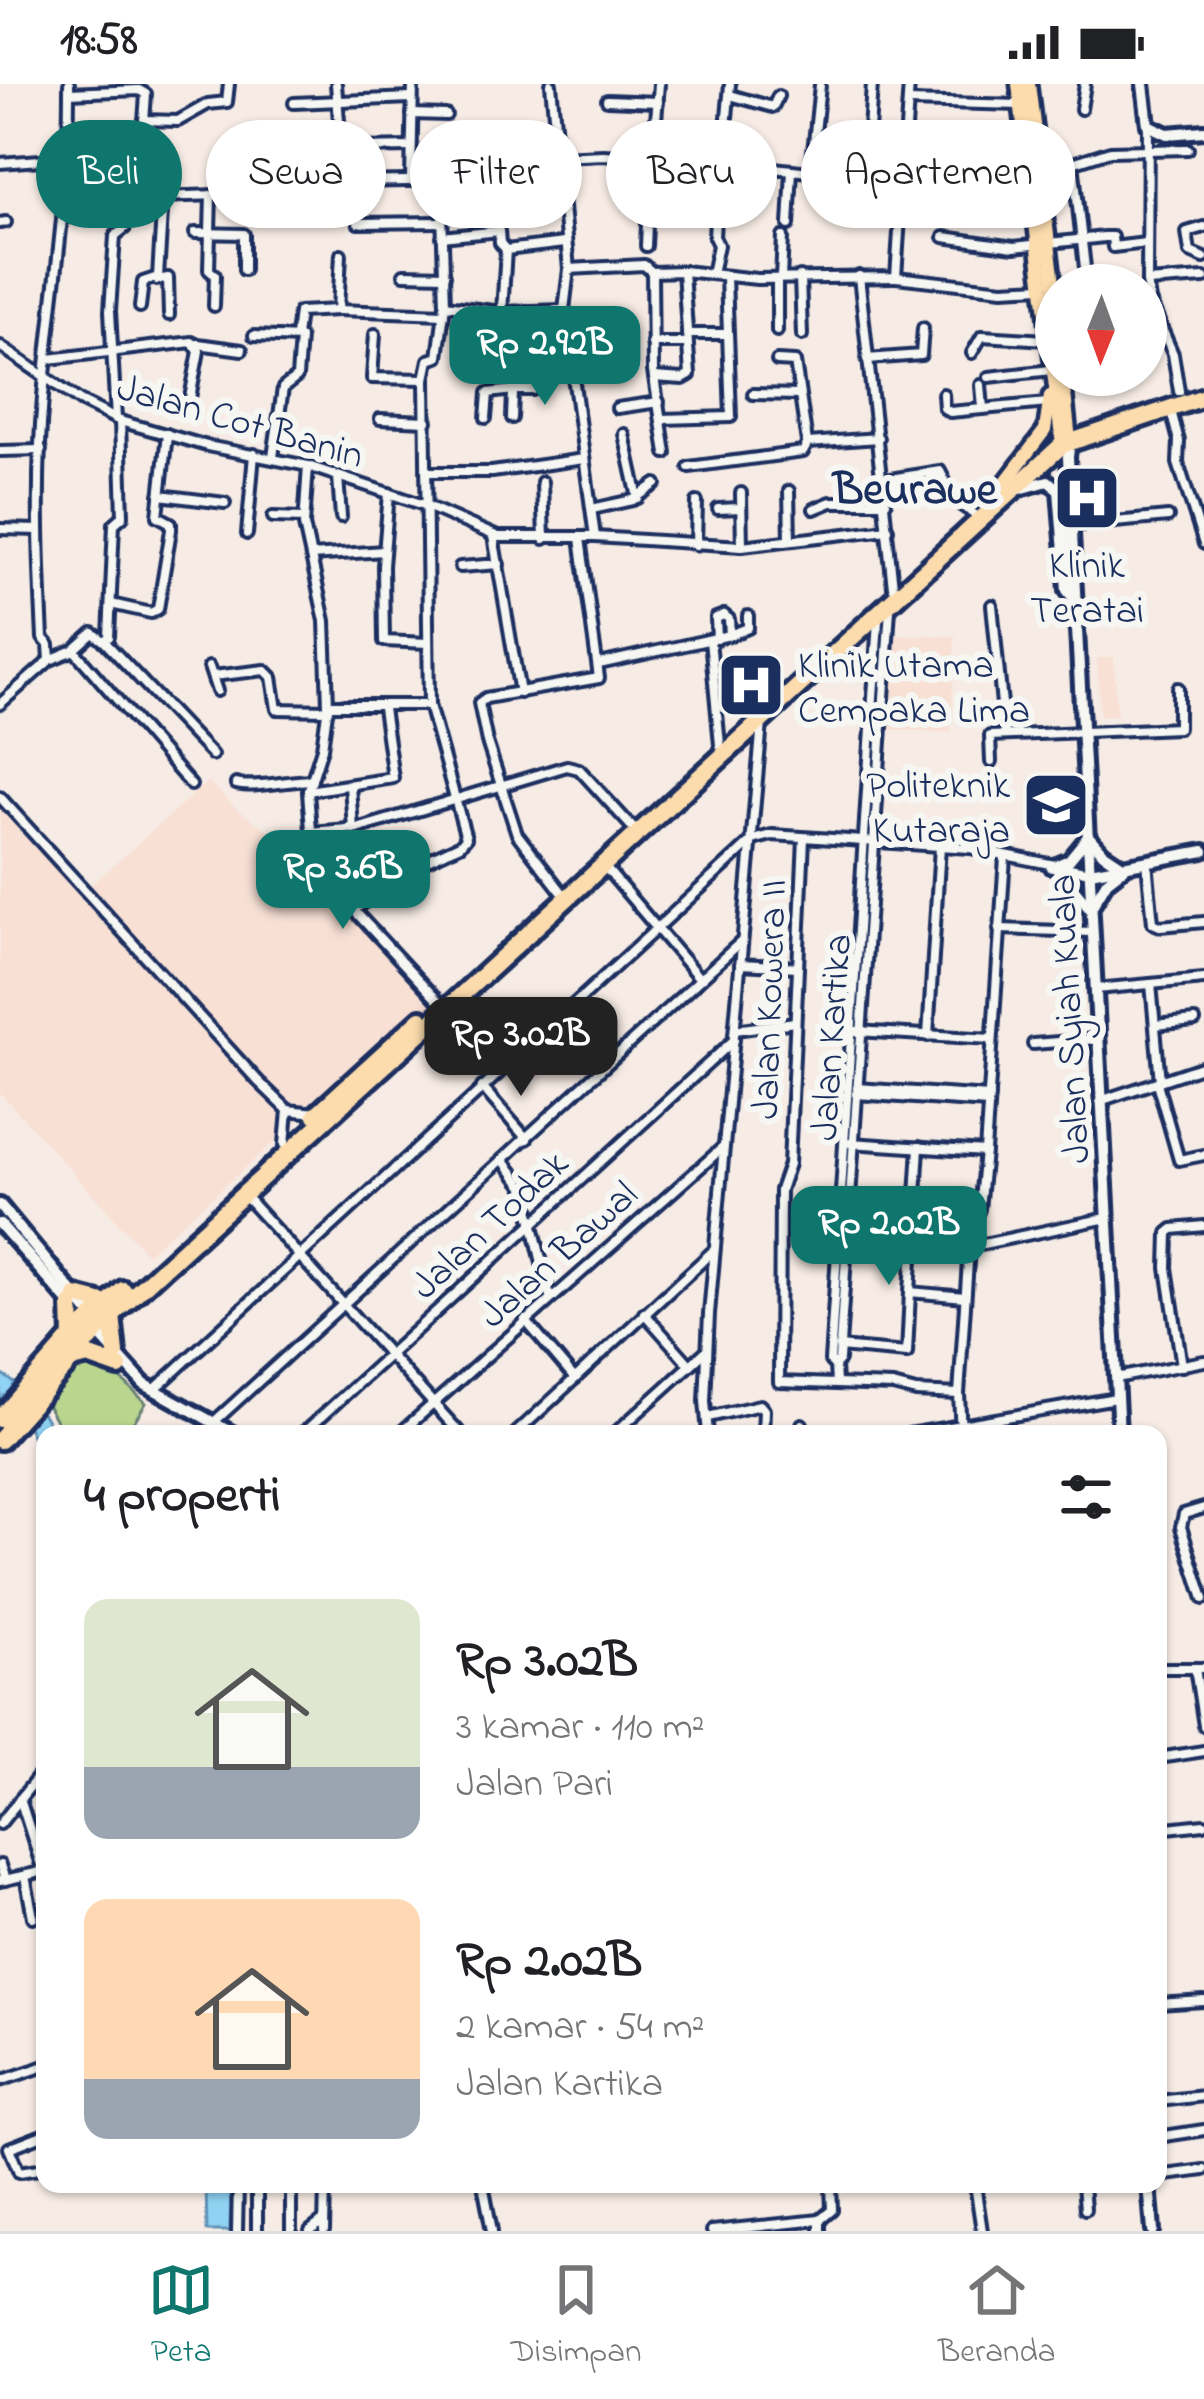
<!DOCTYPE html>
<html lang="id">
<head>
<meta charset="utf-8">
<style>
	body { margin:0; font-family:"Indie Flower",sans-serif; background:#f6f6f6; color:#202124; height:100vh; display:flex; flex-direction:column; font-size:45px; white-space:nowrap }
	* { box-sizing:border-box; margin:0 }
	p { font-size:39px; color:#757577 }
	.icon { flex:none; width:66px; height:66px; fill:none; stroke:currentColor; stroke-width:2; stroke-linecap:round; stroke-linejoin:round }
	.map { position:relative; flex:1; overflow:hidden }
	.details { position:absolute; left:36px; top:1341px; width:1131px; height:768px; display:flex; flex-direction:column; background:#fff; border-radius:24px; box-shadow:0 3px 9px #0004 }
	.details>* { flex:none }
	.hud { position:absolute; left:36px; top:36px; width:1134px; height:108px; display:flex; gap:24px }
	.needle { width:78px; rotate:181deg }
	.buttons { position:absolute; left:1035px; top:180px; display:grid; gap:24px }
	.buttons a { display:grid; place-items:center; width:132px; height:132px; border-radius:50%; background:#fff; box-shadow:0 3px 9px #0004; font-size:60px }
	.price { position:absolute; translate:-50% -102px; padding:0 27px; border-radius:24px; background:#0f766e; color:#fff; font-size:39px; line-height:78px; filter:drop-shadow(0 3px 6px #0008) }
	.price::after { content:''; position:absolute; left:50%; top:72px; width:36px; height:27px; margin-left:-18px; background:inherit; clip-path:polygon(0 0,100% 0,50% 100%) }
	.price.active { background:#222; color:#fff }
	ul { padding:0; list-style:none }
	li { display:flex; align-items:center; gap:36px; height:300px; padding:0 48px }
	li span { display:grid; place-items:center; flex:none; width:336px; height:240px; border-radius:24px; color:#555 }
	li>.icon { margin-inline-start:auto }
	span .icon { width:144px; height:144px; fill:#fffc; stroke-width:1 }
	li b { font-size:51px }
	h2 { display:flex; justify-content:space-between; align-items:center; height:144px; padding:0 48px; font-size:51px }
	.chip { padding:0 42px; border-radius:54px; background:#fff; box-shadow:0 3px 9px #0004; font-size:42px; line-height:108px }
	.chip.active { background:#0f766e; color:#fff }
	.status { display:flex; justify-content:space-between; align-items:center; height:84px; padding:0 60px; background:#fff; direction:ltr }
	.status svg { height:33px; fill:currentColor }
	.tab-bar { display:flex; justify-content:space-around; align-items:center; height:168px; border-top:3px solid #e0e0e0; background:#fff; font-size:33px; color:#757577 }
	.tab-bar a { display:grid; justify-items:center; gap:6px }
	.tab-bar .active { color:#0f766e }
	.map>svg:first-child { display:block }
	.built { fill:#f8e0d5 }
	.green { fill:#bad68e; stroke:#6a8276; stroke-width:3 }
	.water { fill:#90d2f2; stroke:#6191b7; stroke-width:3 }
	.lines { fill:none; stroke-linecap:round; stroke-linejoin:round }
	.street-casing { stroke:#1b2f5e; stroke-width:16 }
	.secondary-casing { stroke:#1b2f5e; stroke-width:20 }
	.primary-casing { stroke:#1b2f5e; stroke-width:21 }
	.highway-casing { stroke:#1b2f5e; stroke-width:26 }
	.street { stroke:#f6f6f2; stroke-width:8 }
	.secondary { stroke:#f6f6f2; stroke-width:10 }
	.primary { stroke:#fcdcac; stroke-width:12 }
	.highway { stroke:#fcdcac; stroke-width:16 }
	.labels { text-anchor:middle; stroke-width:12; stroke-linejoin:round; paint-order:stroke }
	.street-label { font-size:39px; fill:#1b2f5e; stroke:#f6f6f2 }
	.poi-label { font-size:39px; fill:#1b2f5e; stroke:#f6f6f2 }
	.quarter-label { font-size:45px; font-weight:bold; fill:#1b2f5e; stroke:#f6f6f2 }
</style>
</head>
<body>
<div class="status"><b>18:58</b><svg viewBox="0 0 49 12"><path d="M0 12V9h3v3zM5 12V6h3v6zM10 12V3h3v9zM15 12V0h3v12zM26 1h20v11H26zM47 4h2v5h-2z"/></svg></div>
<div class="map">
<svg width="1204" height="2147" viewBox="0 0 1204 2147">
	<rect width="100%" height="100%" fill="#f7ece5"/>
	<filter id="ink" filterUnits="userSpaceOnUse"><feTurbulence type="fractalNoise" baseFrequency=".00833" numOctaves="2"/><feDisplacementMap in="SourceGraphic" scale="24" xChannelSelector="R" yChannelSelector="G"/><feConvolveMatrix kernelMatrix="1 2 1 2 8 2 1 2 1" color-interpolation-filters="sRGB"/></filter>
	<g filter="url(#ink)">
		<g class="built">
			<polygon points="889,550 955,552 951,649 885,645"/>
			<polygon points="1114,573 1117,631 1100,632 1097,574"/>
			<polygon points="208,697 237,725 270,748 435,918 147,1170 0,1009 0,724 81,810"/>
		</g>
		<polygon class="green" points="72,1279 105,1280 146,1319 133,1339 94,1341 63,1349 46,1319"/>
		<g class="water">
			<path d="M0 1289C25 1304 42 1324 54 1350H45V1379L29 1345 0 1316Z"/>
			<polygon points="206,2100 231,2100 230,2147 207,2147"/>
		</g>
		<g class="lines">
			<defs>
				<g id="street">
					<polyline points="336,0 344,98"/>
					<polyline points="551,0 569,185 564,226 595,453"/>
					<polyline points="69,9 139,6 146,10 141,79 130,85 130,113"/>
					<polyline points="730,11 773,23 778,12"/>
					<polyline points="607,16 658,18"/>
					<polyline points="908,18 1021,21"/>
					<polyline points="294,19 411,14"/>
					<polyline points="1081,25 1085,0"/>
					<polyline points="412,30 446,31"/>
					<polyline points="144,36 178,37 208,20 227,18 229,0"/>
					<polyline points="1148,41 1147,198 1150,217 1173,270 1179,307"/>
					<polyline points="462,49 463,96"/>
					<polyline points="292,52 295,99"/>
					<polyline points="68,53 85,53"/>
					<polyline points="502,53 506,87"/>
					<polyline points="309,65 411,63"/>
					<polyline points="653,73 659,0"/>
					<polyline points="723,78 730,0"/>
					<polyline points="0,79 68,74"/>
					<polyline points="1073,79 1087,201"/>
					<polyline points="1040,84 1066,81 1110,67 1188,65"/>
					<polyline points="811,87 820,1"/>
					<polyline points="866,94 872,0"/>
					<polyline points="411,96 413,0"/>
					<polyline points="211,111 209,186 215,191 214,222"/>
					<polyline points="130,114 246,110 264,102 295,99 463,96 493,93 515,83 560,73 603,71 718,78 1031,112"/>
					<polyline points="64,131 119,128 130,114"/>
					<polyline points="0,139 6,138"/>
					<polyline points="358,139 441,138"/>
					<polyline points="789,141 792,86"/>
					<polyline points="1204,143 1187,148 1190,168 1204,174"/>
					<polyline points="195,149 244,150 244,186"/>
					<polyline points="442,153 499,147 500,159 506,166"/>
					<polyline points="944,153 1014,163 1104,153 1112,153 1113,163 1146,159"/>
					<polyline points="646,162 648,120 695,114 697,77"/>
					<polyline points="341,170 338,226 444,230"/>
					<polyline points="569,185 644,181 652,188 683,187 757,195 896,193 909,0"/>
					<polyline points="652,188 653,287 666,369"/>
					<polyline points="404,190 445,191"/>
					<polyline points="712,190 718,161 714,153 718,78"/>
					<polyline points="859,192 893,503"/>
					<polyline points="800,193 802,251"/>
					<polyline points="896,193 1003,205 1042,203"/>
					<polyline points="781,194 783,153"/>
					<polyline points="157,196 168,194 169,231"/>
					<polyline points="1147,198 1204,194"/>
					<polyline points="445,221 502,228 564,226"/>
					<polyline points="140,223 143,198 158,193 163,112"/>
					<polyline points="502,228 506,166 564,159"/>
					<polyline points="777,247 777,195"/>
					<polyline points="375,250 372,294 425,295"/>
					<polyline points="687,250 728,250"/>
					<polyline points="254,252 300,254 297,293 283,304 273,373"/>
					<polyline points="296,252 299,228 338,226"/>
					<polyline points="652,259 687,259"/>
					<polyline points="198,260 242,266"/>
					<polyline points="0,262 80,317 120,337 207,362 308,382 427,422 498,453 595,453 742,462 888,445"/>
					<polyline points="972,269 982,252 1047,256"/>
					<polyline points="49,275 192,258 199,267 190,314"/>
					<polyline points="867,275 921,271 923,244"/>
					<polyline points="777,277 795,278 807,358"/>
					<polyline points="479,279 516,282"/>
					<polyline points="654,293 683,295 690,291 683,187"/>
					<polyline points="989,293 1051,286"/>
					<polyline points="981,301 983,325"/>
					<polyline points="514,306 533,306 534,292"/>
					<polyline points="753,310 799,311"/>
					<polyline points="943,310 944,324 950,328 1048,319"/>
					<polyline points="1170,323 1179,357 1178,379 1204,460"/>
					<polyline points="617,324 659,318"/>
					<polyline points="486,334 488,309 514,306 527,227"/>
					<polyline points="512,334 513,309"/>
					<polyline points="116,335 110,227 115,152 125,144 123,127"/>
					<polyline points="380,335 427,337"/>
					<polyline points="662,335 731,333 726,193"/>
					<polyline points="624,350 638,414"/>
					<polyline points="0,367 41,366"/>
					<polyline points="308,382 304,441 325,537 328,621 322,664 308,708 314,783 439,918"/>
					<polyline points="689,383 803,368 808,359 878,354"/>
					<polyline points="427,388 492,388 584,375"/>
					<polyline points="338,393 341,433"/>
					<polyline points="884,396 940,387 955,417 974,430"/>
					<polyline points="542,398 544,455"/>
					<polyline points="789,407 790,456"/>
					<polyline points="389,409 383,482 384,557 428,559"/>
					<polyline points="741,409 742,462"/>
					<polyline points="160,411 225,419"/>
					<polyline points="592,425 633,416 656,400"/>
					<polyline points="718,425 741,424"/>
					<polyline points="814,425 831,418 886,418"/>
					<polyline points="273,433 304,434"/>
					<polyline points="1072,442 1168,433"/>
					<polyline points="0,445 39,446"/>
					<polyline points="247,450 254,370"/>
					<polyline points="493,452 520,609"/>
					<polyline points="696,461 697,418"/>
					<polyline points="311,472 384,467"/>
					<polyline points="460,483 499,480"/>
					<polyline points="111,520 151,529 158,525 171,446 171,439 158,432 167,350"/>
					<polyline points="992,521 1005,650"/>
					<polyline points="730,551 748,544 748,532"/>
					<polyline points="717,555 716,534 724,531"/>
					<polyline points="710,556 720,661"/>
					<polyline points="104,557 212,671"/>
					<polyline points="74,566 191,701"/>
					<path d="M50 576 49 561 43 554C39 474 36 393 43 313 52 209 70 106 69 0"/>
					<polyline points="599,580 730,551 729,535 724,531"/>
					<polyline points="209,583 217,607"/>
					<polyline points="213,592 265,586 272,593 277,625 328,626"/>
					<polyline points="0,620 50,576 74,566 93,549 104,557 109,553 114,440 123,432 120,337"/>
					<polyline points="328,621 429,621"/>
					<polyline points="991,678 990,652 1178,644 1178,604"/>
					<path d="M236 700C254 705 290 696 312 696"/>
					<polyline points="350,701 353,745"/>
					<polyline points="308,707 393,694 383,624"/>
					<polyline points="0,713 258,997 288,1026 316,1029"/>
					<polyline points="311,748 360,744 567,682 579,685 632,743"/>
					<polyline points="804,754 789,1080 780,1106 779,1298 893,1302 916,1308 959,1310 969,1163 1107,1134"/>
					<polyline points="1147,778 1153,839 1160,842 1204,838"/>
					<polyline points="604,782 700,895"/>
					<polyline points="561,807 517,750 487,658 479,619 486,614 599,594 580,454"/>
					<polyline points="353,827 408,785 460,761 466,754 429,621 425,295 429,276 438,273 445,221 441,96"/>
					<polyline points="999,845 1093,848"/>
					<polyline points="740,880 798,883"/>
					<polyline points="1151,900 1160,997"/>
					<polyline points="1096,905 1204,895"/>
					<polyline points="1155,941 1195,937"/>
					<polyline points="735,946 795,938"/>
					<polyline points="856,947 992,955"/>
					<polyline points="928,952 940,762"/>
					<polyline points="1033,960 1098,955"/>
					<polyline points="1157,999 1179,1076 1204,1071"/>
					<polyline points="482,1003 527,1055"/>
					<polyline points="857,1004 989,1013"/>
					<polyline points="856,1010 988,1019"/>
					<polyline points="1100,1017 1204,982"/>
					<polyline points="850,1059 985,1068 1005,773"/>
					<polyline points="285,1060 288,1026"/>
					<polyline points="503,1076 524,1103 550,1213"/>
					<polyline points="245,1112 461,1350"/>
					<polyline points="969,1163 970,1147 979,1125 985,1068"/>
					<polyline points="910,1208 919,1063"/>
					<polyline points="644,1229 690,1281"/>
					<polyline points="525,1236 575,1295"/>
					<polyline points="839,1263 907,1269 910,1208 965,1213"/>
					<polyline points="835,1282 839,1276 890,525"/>
					<polyline points="1182,1282 1167,1184 1168,1149 1173,1145 1204,1142"/>
					<polyline points="1116,1294 1204,1277"/>
					<polyline points="836,1299 835,1282 830,1277 878,536"/>
					<polyline points="154,1306 753,756 772,751 970,764 1090,788"/>
					<polyline points="959,1310 961,1350"/>
					<polyline points="708,1333 760,1321 764,1326 763,1350"/>
					<polyline points="215,1337 742,857"/>
					<polyline points="302,1350 734,956"/>
					<polyline points="399,1350 721,1065"/>
					<polyline points="515,1350 713,1167"/>
					<polyline points="614,1350 706,1267"/>
					<polyline points="708,1350 705,1317 709,1230 762,639"/>
					<polyline points="801,1350 802,1340"/>
					<polyline points="909,1350 1116,1314"/>
					<polyline points="1204,1424 1184,1430 1181,1443 1204,1515"/>
					<polyline points="1158,1584 1204,1584"/>
					<polyline points="1195,1584 1204,1642"/>
					<polyline points="1158,1674 1204,1667"/>
					<polyline points="20,1715 43,1787"/>
					<polyline points="0,1740 45,1684"/>
					<polyline points="1158,1745 1204,1740"/>
					<polyline points="0,1781 5,1796"/>
					<polyline points="25,1792 33,1833"/>
					<polyline points="0,1797 45,1787"/>
					<polyline points="1158,1920 1204,1917"/>
					<polyline points="0,1997 45,1982"/>
					<polyline points="1158,2017 1204,2012"/>
					<polyline points="45,2050 9,2064 19,2088 45,2084"/>
					<polyline points="1158,2053 1204,2046"/>
					<polyline points="1158,2092 1204,2086"/>
					<polyline points="291,2100 291,2147"/>
					<polyline points="483,2100 492,2147"/>
					<polyline points="975,2100 982,2147"/>
					<polyline points="1083,2100 1085,2125"/>
					<polyline points="237,2147 238,2100"/>
					<polyline points="257,2147 257,2100"/>
					<polyline points="310,2147 323,2137"/>
					<polyline points="324,2147 325,2100"/>
					<polyline points="712,2147 820,2136"/>
					<polyline points="820,2147 820,2136 832,2126 831,2100"/>
				</g>
				<g id="secondary">
					<polyline points="1143,0 1148,41 1167,50 1204,47"/>
					<polyline points="1070,357 1068,373 1119,1350"/>
					<polyline points="1020,405 1048,397 1059,406 1067,506 1074,515"/>
					<polyline points="1090,754 1103,769 1121,781"/>
					<polyline points="1052,783 1069,776 1087,754"/>
					<polyline points="1056,784 1090,824"/>
					<polyline points="1090,788 1204,767"/>
					<polyline points="1092,822 1107,797 1125,783"/>
					<polyline points="0,1121 92,1232 97,1248 144,1300 234,1350"/>
					<polyline points="0,1140 73,1223"/>
					<polyline points="1149,2100 1153,2147"/>
				</g>
				<g id="primary">
					<polyline points="1018,0 1062,361"/>
					<polyline points="1029,0 1056,215"/>
					<polyline points="1063,291 1070,357"/>
					<polyline points="997,409 1045,346 1050,312"/>
				</g>
				<g id="highway">
					<polyline points="316,1031 421,935"/>
					<polyline points="76,1212 107,1220"/>
					<polyline points="71,1221 72,1253"/>
					<polyline points="112,1231 116,1269"/>
					<polyline points="69,1277 88,1272 119,1283"/>
					<polyline points="0,1335 72,1253 123,1206"/>
					<polyline points="0,1356 112,1231 1062,361 1204,313"/>
				</g>
			</defs>
			<use href="#street" class="street-casing"/>
			<use href="#secondary" class="secondary-casing"/>
			<use href="#primary" class="primary-casing"/>
			<use href="#highway" class="highway-casing"/>
			<use href="#street" class="street"/>
			<use href="#secondary" class="secondary"/>
			<use href="#primary" class="primary"/>
			<use href="#highway" class="highway"/>
		</g>
	</g>
	<defs>
		<symbol id="hospital-square" viewBox="-11 -11 22 22"><rect x="-9" y="-9" width="18" height="18" rx="4" fill="#1b2f5e" stroke="#f6f6f2"/><path d="M-5-5h3v3.5h4V-5h3V5h-3V1.5h-4V5h-3Z" fill="#fff"/></symbol>
		<symbol id="university-square" viewBox="-11 -11 22 22"><rect x="-9" y="-9" width="18" height="18" rx="4" fill="#1b2f5e" stroke="#f6f6f2"/><path d="M0-5L7-2L0 1L-7-2ZM-4 1L0 2.5L4 1V4Q0 6-4 4Z" fill="#fff"/></symbol>
	</defs>
	<g fill-rule="evenodd">
		<use href="#hospital-square" x="1049" y="376" width="76" height="76"/>
		<use href="#hospital-square" x="713" y="563" width="76" height="76"/>
		<use href="#university-square" x="1018" y="683" width="76" height="76"/>
	</g>
	<g class="labels">
		<g class="street-label">
			<text transform="translate(241 335) rotate(16)" y="14">Jalan Cot Banin</text>
			<text transform="translate(767 915) rotate(-88)" y="14">Jalan Kowera II</text>
			<text transform="translate(1067 935) rotate(-93)" y="14">Jalan Syiah Kuala</text>
			<text transform="translate(829 953) rotate(-86)" y="14">Jalan Kartika</text>
			<text transform="translate(488 1139) rotate(-43)" y="14">Jalan Todak</text>
			<text transform="translate(557 1169) rotate(-42)" y="14">Jalan Bawal</text>
		</g>
		<g class="poi-label">
			<text x="1087" y="493">Klinik<tspan x="1087" dy="45">Teratai</tspan></text>
			<text x="798" y="593" text-anchor="start">Klinik Utama<tspan x="798" dy="45">Cempaka Lima</tspan></text>
			<text x="1010" y="713" text-anchor="end">Politeknik<tspan x="1010" dy="45">Kutaraja</tspan></text>
		</g>
		<g class="quarter-label">
			<text x="915" y="419">Beurawe</text>
		</g>
	</g>
</svg>
<div class="buttons">
<a><svg class="needle" viewBox="-14 -14 28 28"><path d="M0-13l5 13h-10z" fill="#e53935"/><path d="M0 13l5-13h-10z" fill="#757577"/></svg></a>
</div>
<b class="price" style="left:545px;top:324px">Rp 2.92B</b>
<b class="price" style="left:343px;top:848px">Rp 3.6B</b>
<b class="price active" style="left:521px;top:1015px">Rp 3.02B</b>
<b class="price" style="left:889px;top:1204px">Rp 2.02B</b>
<div class="hud">
<a class="chip active">Beli</a>
<a class="chip">Sewa</a>
<a class="chip">Filter</a>
<a class="chip">Baru</a>
<a class="chip">Apartemen</a>
</div>
<section class="details">
<h2>4 properti<svg class="icon" aria-label="filters" viewBox="0 0 24 24"><path d="M4 7h16M4 17h16"/><circle cx="9" cy="7" r="2"/><circle cx="15" cy="17" r="2"/></svg></h2>
<ul>
<li><span style="background:linear-gradient(#dfe7d0 70%,#9aa5b1 0)"><svg class="icon" aria-label="home" viewBox="0 0 24 24"><path d="M3 11l9-7 9 7M6 9v11h12V9"/></svg></span><div><b>Rp 3.02B</b><p>3 kamar · 110 m²</p><p>Jalan Pari</p></div></li>
<li><span style="background:linear-gradient(#ffd9b3 75%,#9aa5b1 0)"><svg class="icon" aria-label="home" viewBox="0 0 24 24"><path d="M3 11l9-7 9 7M6 9v11h12V9"/></svg></span><div><b>Rp 2.02B</b><p>2 kamar · 54 m²</p><p>Jalan Kartika</p></div></li>
</ul>
</section>
</div>
<nav class="tab-bar">
<a class="active"><svg class="icon" aria-label="map" viewBox="0 0 24 24"><path d="M3 6l6-2 6 2 6-2v14l-6 2-6-2-6 2zM9 4v14M15 6v14"/></svg>Peta</a>
<a><svg class="icon" aria-label="saved" viewBox="0 0 24 24"><path d="M7 4h10v16l-5-4-5 4z"/></svg>Disimpan</a>
<a><svg class="icon" aria-label="home" viewBox="0 0 24 24"><path d="M3 11l9-7 9 7M6 9v11h12V9"/></svg>Beranda</a>
</nav>
</body>
</html>
